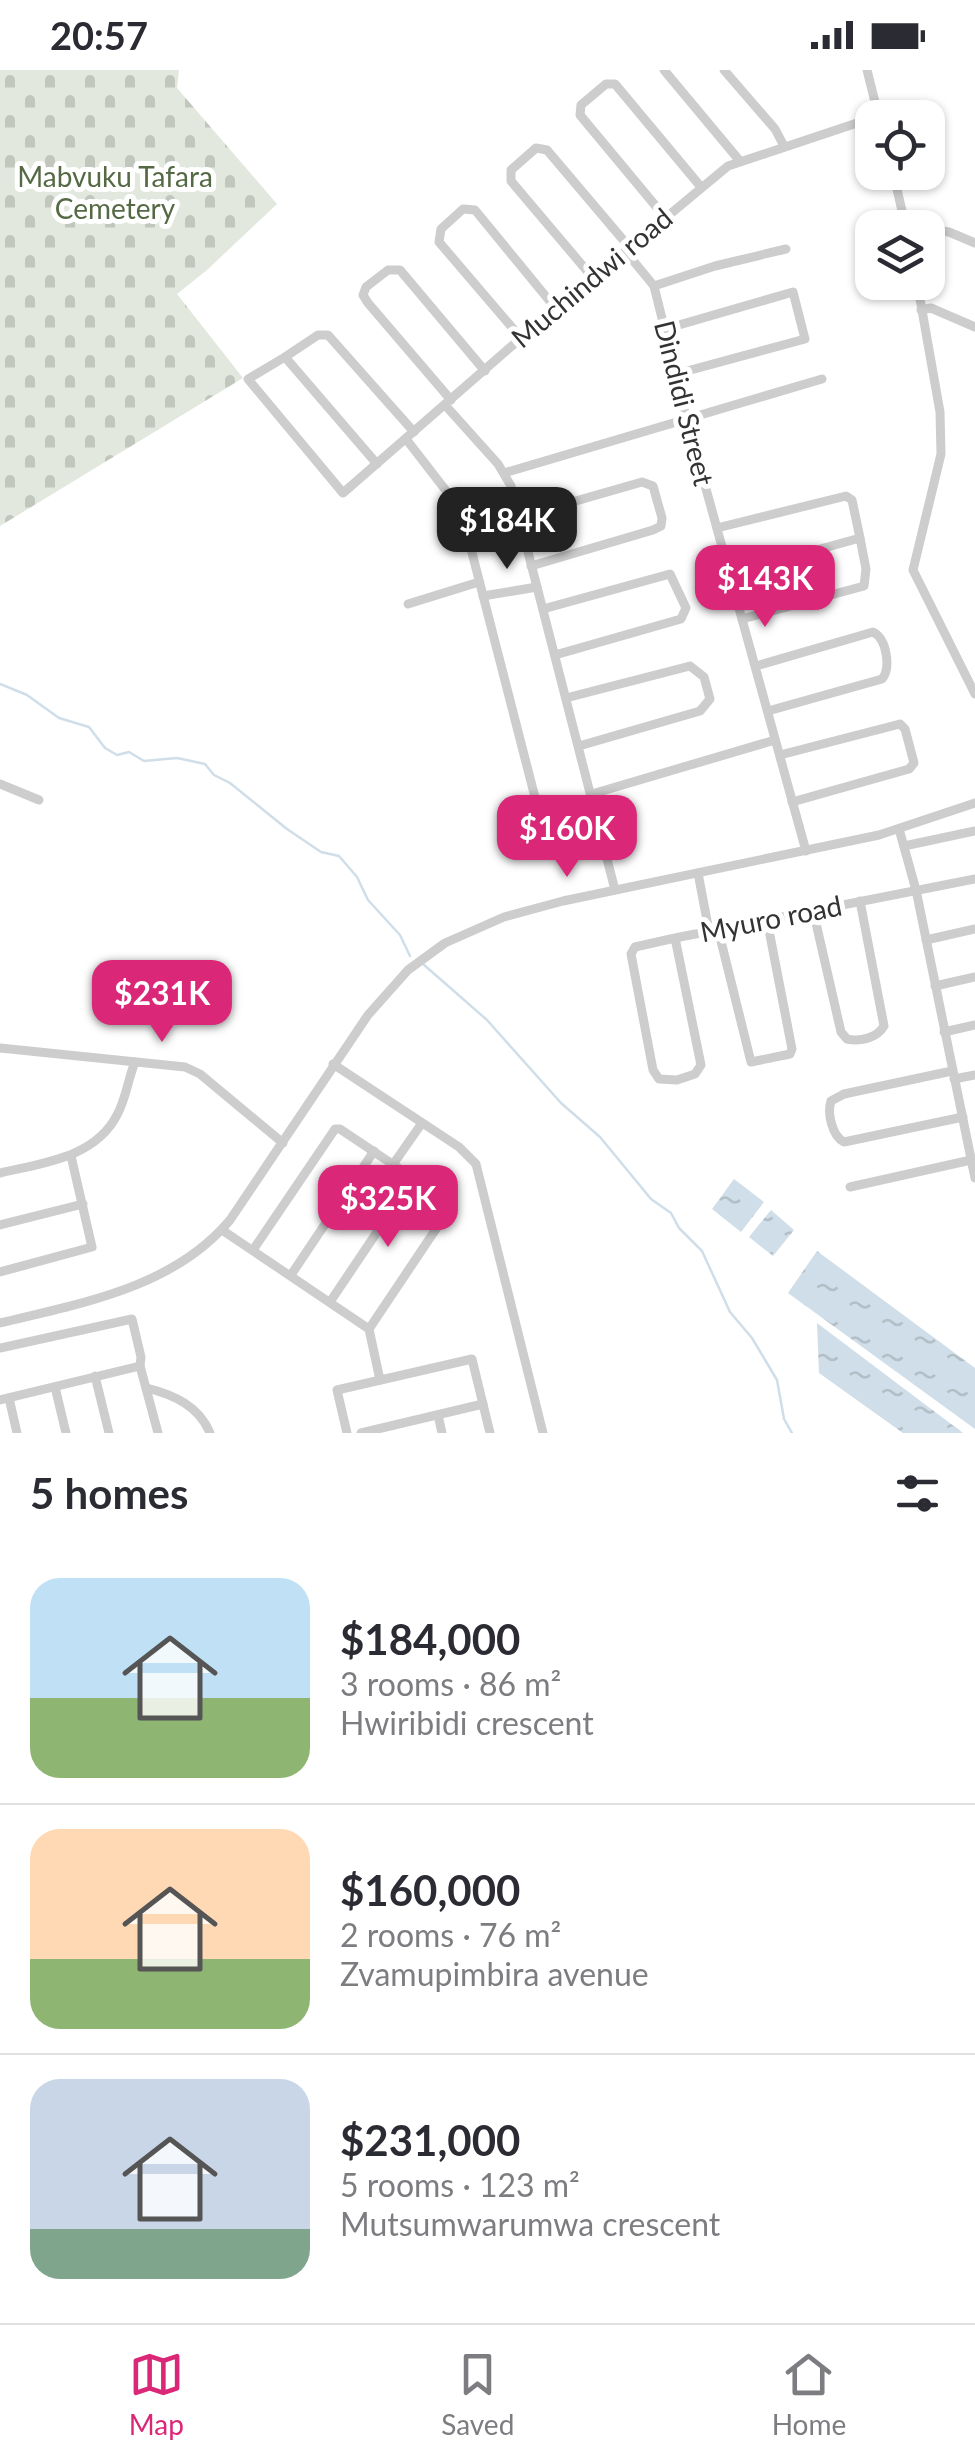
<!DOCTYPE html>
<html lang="en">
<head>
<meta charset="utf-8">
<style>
	body { margin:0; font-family:Lato,sans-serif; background:#f2f2f3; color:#2b2b33; height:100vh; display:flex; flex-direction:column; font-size:38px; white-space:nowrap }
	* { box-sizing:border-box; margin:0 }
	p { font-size:32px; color:#7c7c81 }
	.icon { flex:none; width:55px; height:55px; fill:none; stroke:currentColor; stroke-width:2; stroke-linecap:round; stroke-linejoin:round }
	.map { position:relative; height:1363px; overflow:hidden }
	.details { display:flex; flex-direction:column; background:#fff; flex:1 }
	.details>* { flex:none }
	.tools { position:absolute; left:855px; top:30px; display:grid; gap:20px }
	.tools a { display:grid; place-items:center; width:90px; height:90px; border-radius:20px; background:#fff; box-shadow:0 2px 8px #0004; font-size:50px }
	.price { position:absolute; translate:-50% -85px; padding:0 22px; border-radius:20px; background:#db2777; color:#fff; font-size:32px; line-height:65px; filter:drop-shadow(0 2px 5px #0008) }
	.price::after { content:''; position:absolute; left:50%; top:60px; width:30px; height:22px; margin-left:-15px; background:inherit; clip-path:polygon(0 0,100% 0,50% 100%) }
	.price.current { background:#222; color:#fff }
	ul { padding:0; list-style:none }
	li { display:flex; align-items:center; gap:30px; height:250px; padding:0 30px }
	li+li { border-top:2px solid #e1e1e2 }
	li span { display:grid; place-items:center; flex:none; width:280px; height:200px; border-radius:30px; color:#555 }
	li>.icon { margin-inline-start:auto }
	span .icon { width:120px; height:120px; fill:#fffc; stroke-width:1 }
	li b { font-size:42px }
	h2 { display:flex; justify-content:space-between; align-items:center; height:120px; padding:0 30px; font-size:42px }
	.status { display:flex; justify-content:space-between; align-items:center; height:70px; padding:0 50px; background:#fff; direction:ltr }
	.status svg { height:28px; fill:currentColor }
	.menu { display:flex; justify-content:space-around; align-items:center; height:140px; border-top:2px solid #e1e1e2; background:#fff; font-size:28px; color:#7c7c81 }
	.menu a { display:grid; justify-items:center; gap:5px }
	.menu .current { color:#db2777 }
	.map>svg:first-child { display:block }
	.cemetery { fill:url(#cemetery-stones) }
	.water { fill:url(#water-ripples) }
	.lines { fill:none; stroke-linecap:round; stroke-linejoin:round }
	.stream { stroke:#cfdee8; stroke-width:2.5 }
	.minor { stroke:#cdcdcd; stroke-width:9 }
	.labels { text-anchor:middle; stroke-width:10; stroke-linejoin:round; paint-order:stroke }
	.park-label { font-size:28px; fill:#556a44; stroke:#fff }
	.street-label { font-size:28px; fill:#333; stroke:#fff }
</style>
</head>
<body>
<div class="status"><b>20:57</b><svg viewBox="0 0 49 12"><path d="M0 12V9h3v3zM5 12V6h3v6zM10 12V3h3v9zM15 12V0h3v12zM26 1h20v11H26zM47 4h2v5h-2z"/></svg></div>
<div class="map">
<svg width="975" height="1363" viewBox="0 0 975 1363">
	<defs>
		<pattern id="cemetery-stones" width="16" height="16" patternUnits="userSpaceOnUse" patternTransform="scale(2.5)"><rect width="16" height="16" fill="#e2e8dd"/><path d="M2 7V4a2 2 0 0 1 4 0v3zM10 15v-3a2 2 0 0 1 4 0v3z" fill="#c2c7be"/></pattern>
		<pattern id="water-ripples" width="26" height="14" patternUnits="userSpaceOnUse" patternTransform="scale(2.5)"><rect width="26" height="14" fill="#cfdee8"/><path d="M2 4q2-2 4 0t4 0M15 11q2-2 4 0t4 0" fill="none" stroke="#b2bfc7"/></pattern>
	</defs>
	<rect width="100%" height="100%" fill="#fff"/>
	<polygon class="cemetery" points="0,0 179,0 177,18 277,134 207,200 177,224 243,308 0,456"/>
	<g class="water">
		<polygon points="734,1109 764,1132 741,1162 712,1139"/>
		<polygon points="771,1140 794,1160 773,1186 749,1167"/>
		<polygon points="817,1181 975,1298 975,1359 788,1223"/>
		<polygon points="817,1253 963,1363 903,1363 819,1303"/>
	</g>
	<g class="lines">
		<g class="stream">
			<polyline points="0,614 27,625 59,648 89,657 105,678 117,685 129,682 144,691 177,688 205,694 214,705 230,713 287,759 321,782 339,786 357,807 368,830 400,865 410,886"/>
			<polyline points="423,894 487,950 561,1033 600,1067 651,1129 671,1143 679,1158 702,1181 730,1242 752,1268 777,1310 784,1349 792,1363"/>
		</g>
		<g class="minor">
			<polyline points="664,0 739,90"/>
			<polyline points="724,0 775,59 784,76"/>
			<polyline points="867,0 879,48"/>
			<polyline points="893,102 906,158"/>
			<polyline points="664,146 580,45 581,35 606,14 615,14 701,117"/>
			<polyline points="919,158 920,158"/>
			<polyline points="928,159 949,162 975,173"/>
			<polyline points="626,182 654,216 687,350 806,781"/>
			<polyline points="593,208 511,111 511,100 536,78 547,80 630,178"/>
			<polyline points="917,212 940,342 941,384 913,500 975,624"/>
			<polyline points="654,216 715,196 786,179"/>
			<polyline points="921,240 931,238 975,257"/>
			<polyline points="665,259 793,222 805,269 676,304"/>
			<polyline points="521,268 439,172 441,159 463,139 475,140 557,240"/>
			<polyline points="285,287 248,309 343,423 521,268 728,96 872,48"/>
			<polyline points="451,330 368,233 363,225 366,217 388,200 400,200 485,301"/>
			<polyline points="445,335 498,394 511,416 615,820"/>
			<polyline points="406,369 461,440 538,739"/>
			<polyline points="377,394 285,287 318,265 328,265 414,362"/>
			<polyline points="504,403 822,309"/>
			<polyline points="520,447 642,412 653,416 662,448 661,456 653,460 531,496"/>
			<polyline points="717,458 846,426 852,430 860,468"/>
			<polyline points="730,504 860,468 866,499 864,516 742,549"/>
			<polyline points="483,526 537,517"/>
			<polyline points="408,534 479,512"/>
			<polyline points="543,539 670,504 686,538 681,549 555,585"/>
			<path d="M756 596 873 562C887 569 891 598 882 609L768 641"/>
			<polyline points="566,628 690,596 704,607 710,629 700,641 579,676"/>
			<polyline points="780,685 900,654 905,659 914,693 909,699 792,732"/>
			<polyline points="0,714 39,730"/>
			<polyline points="592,724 775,670"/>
			<polyline points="899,759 916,820 975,1108"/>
			<polyline points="904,776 975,761"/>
			<polyline points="698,803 709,861"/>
			<path d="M813 840 841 962 847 969C860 972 877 968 884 956L860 831"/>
			<polyline points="718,859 751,992 790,984 792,979 767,850"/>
			<polyline points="675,868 701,995 695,1004 677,1010 659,1009 653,1000 631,884 635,877 675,868 975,809"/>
			<polyline points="926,870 975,859"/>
			<polyline points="935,916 975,907"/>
			<polyline points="944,962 975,955"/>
			<polyline points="0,978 185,997 200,1004 283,1073"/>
			<polyline points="333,994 459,1077 476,1094 543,1363"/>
			<path d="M952 1001 844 1024 831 1031C827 1043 832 1066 844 1072L963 1047"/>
			<polyline points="954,1009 975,1005"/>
			<polyline points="394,1093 422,1053"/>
			<path d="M0 1103C42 1093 95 1088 117 1045 126 1029 128 1009 135 992"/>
			<polyline points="850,1117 971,1090"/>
			<polyline points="0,1155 83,1134"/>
			<polyline points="222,1160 369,1259 380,1310"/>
			<polyline points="253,1180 335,1059 340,1059 449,1132 450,1138 369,1259"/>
			<polyline points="0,1202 92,1177 71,1086"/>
			<polyline points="291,1205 374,1081"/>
			<polyline points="330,1232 414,1107"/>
			<path d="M0 1253C82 1233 173 1218 230 1150L368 945 408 900 445 873 504 847 563 831 879 765 975 733"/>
			<polyline points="0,1278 132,1249 141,1287 140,1296 158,1363"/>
			<polyline points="95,1306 109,1363"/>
			<polyline points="55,1317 66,1363"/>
			<path d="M147 1318C174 1325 199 1336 210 1363"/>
			<polyline points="9,1328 17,1363"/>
			<polyline points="0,1330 140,1296"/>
			<polyline points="438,1345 442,1363"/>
			<polyline points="347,1363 337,1320 472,1289 490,1363"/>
			<polyline points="361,1363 483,1334"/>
		</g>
	</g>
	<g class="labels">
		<g class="park-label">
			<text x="115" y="117">Mabvuku Tafara<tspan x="115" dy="32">Cemetery</tspan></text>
		</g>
		<g class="street-label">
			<text transform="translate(592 208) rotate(-40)" y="10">Muchindwi road</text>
			<text transform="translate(684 333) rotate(76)" y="10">Dindidi Street</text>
			<text transform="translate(771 849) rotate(-11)" y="10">Myuro road</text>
		</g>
	</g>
</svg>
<div class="tools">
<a><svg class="icon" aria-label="locate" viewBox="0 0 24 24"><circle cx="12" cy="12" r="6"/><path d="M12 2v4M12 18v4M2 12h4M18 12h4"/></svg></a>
<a><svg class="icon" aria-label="layers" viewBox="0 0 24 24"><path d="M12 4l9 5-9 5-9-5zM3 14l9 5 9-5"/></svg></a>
</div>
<b class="price current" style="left:507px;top:502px">$184K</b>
<b class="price" style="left:765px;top:560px">$143K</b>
<b class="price" style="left:567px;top:810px">$160K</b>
<b class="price" style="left:162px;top:975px">$231K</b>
<b class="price" style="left:388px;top:1180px">$325K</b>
</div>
<section class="details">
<h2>5 homes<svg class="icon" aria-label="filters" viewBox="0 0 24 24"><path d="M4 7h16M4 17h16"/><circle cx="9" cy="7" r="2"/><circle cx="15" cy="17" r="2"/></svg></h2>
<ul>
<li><span style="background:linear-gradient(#bfe0f5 60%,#8fb573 0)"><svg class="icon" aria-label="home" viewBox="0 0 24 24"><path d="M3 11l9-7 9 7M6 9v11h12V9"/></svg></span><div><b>$184,000</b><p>3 rooms · 86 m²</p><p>Hwiribidi crescent</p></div></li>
<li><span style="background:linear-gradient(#ffd9b3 65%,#8fb573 0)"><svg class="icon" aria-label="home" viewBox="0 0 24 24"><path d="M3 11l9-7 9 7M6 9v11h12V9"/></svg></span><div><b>$160,000</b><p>2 rooms · 76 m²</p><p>Zvamupimbira avenue</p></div></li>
<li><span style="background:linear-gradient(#c9d6e8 75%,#7fa58c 0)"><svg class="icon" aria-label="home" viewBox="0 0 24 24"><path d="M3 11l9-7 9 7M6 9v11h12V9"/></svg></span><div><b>$231,000</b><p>5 rooms · 123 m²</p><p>Mutsumwarumwa crescent</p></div></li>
</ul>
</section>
<nav class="menu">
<a class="current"><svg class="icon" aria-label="map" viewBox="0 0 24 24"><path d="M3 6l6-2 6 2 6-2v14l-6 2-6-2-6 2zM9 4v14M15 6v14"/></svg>Map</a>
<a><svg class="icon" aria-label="saved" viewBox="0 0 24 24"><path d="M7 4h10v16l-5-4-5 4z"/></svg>Saved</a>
<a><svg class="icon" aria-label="home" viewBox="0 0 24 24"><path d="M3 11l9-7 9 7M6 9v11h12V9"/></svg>Home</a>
</nav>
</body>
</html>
